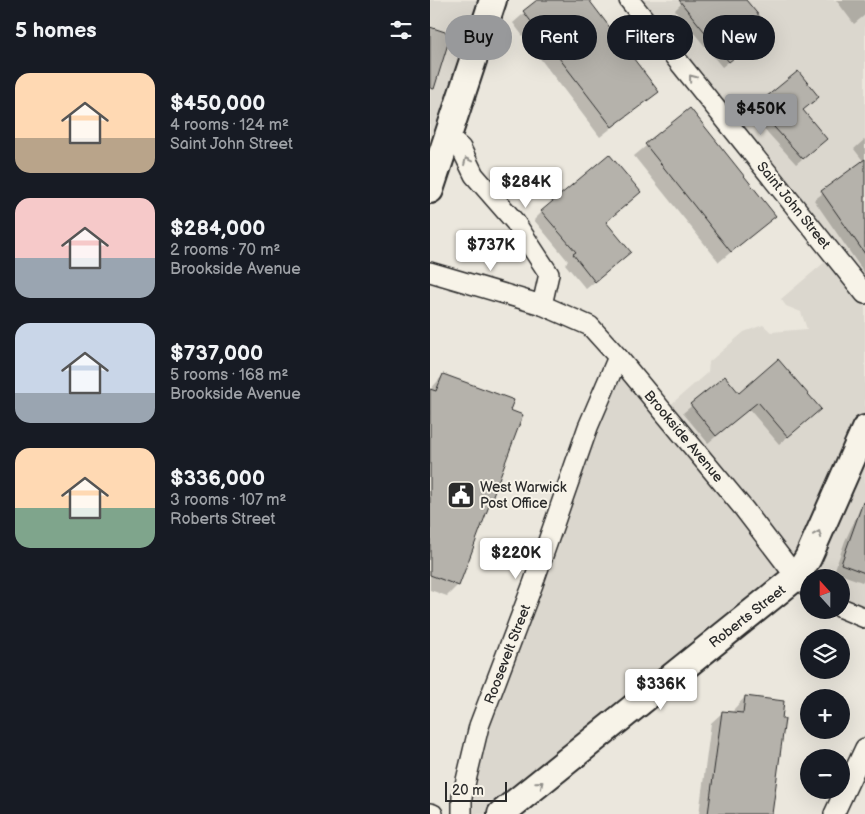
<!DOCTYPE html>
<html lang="en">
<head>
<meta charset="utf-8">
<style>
	body { margin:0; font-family:"Balsamiq Sans",sans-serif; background:#242831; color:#f1f3f6; height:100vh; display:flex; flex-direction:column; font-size:19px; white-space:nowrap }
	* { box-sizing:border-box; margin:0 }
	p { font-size:16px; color:#9ea1a6 }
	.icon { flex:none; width:28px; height:28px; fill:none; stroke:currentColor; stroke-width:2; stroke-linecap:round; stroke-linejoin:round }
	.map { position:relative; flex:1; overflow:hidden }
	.drawer { display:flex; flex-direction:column; background:#171b24; width:430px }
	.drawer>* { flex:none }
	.guide { position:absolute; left:15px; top:15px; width:345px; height:45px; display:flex; gap:10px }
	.needle { width:32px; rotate:339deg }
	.buttons { position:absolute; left:370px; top:569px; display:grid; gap:10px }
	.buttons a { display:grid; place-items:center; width:50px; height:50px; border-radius:50%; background:#171b24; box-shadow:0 5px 20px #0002; font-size:25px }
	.scale { position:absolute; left:15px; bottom:12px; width:62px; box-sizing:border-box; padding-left:5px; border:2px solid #2b2b2b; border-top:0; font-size:14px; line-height:18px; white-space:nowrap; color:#2b2b2b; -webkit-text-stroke:4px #f7f3e8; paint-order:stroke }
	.price { position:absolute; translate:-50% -42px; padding:0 11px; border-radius:5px; background:#fff; color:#222; font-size:16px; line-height:32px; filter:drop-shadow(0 1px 2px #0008) }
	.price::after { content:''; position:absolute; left:50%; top:30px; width:15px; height:11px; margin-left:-8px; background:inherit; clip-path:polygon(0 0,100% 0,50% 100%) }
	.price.active { background:#98999b; color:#111 }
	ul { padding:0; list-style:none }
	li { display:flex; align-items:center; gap:15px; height:125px; padding:0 15px }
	li span { display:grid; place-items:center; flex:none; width:140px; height:100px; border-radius:15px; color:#555 }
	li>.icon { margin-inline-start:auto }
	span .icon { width:60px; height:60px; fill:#fffc; stroke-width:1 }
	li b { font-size:21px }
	h2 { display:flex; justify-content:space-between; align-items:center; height:60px; padding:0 15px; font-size:21px }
	.chip { padding:0 18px; border-radius:22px; background:#171b24; box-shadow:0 5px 20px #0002; font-size:18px; line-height:45px }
	.chip.active { background:#98999b; color:#111 }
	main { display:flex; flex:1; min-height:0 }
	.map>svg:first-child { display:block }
	.built { fill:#dbd7ce }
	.shadow { fill:#0003 }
	.building { fill:#b5b2ab; stroke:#2b2b2b }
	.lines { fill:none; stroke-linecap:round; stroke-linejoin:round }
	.street-casing { stroke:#2b2b2b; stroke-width:22 }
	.secondary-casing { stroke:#2b2b2b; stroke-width:30 }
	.street { stroke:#f7f3e8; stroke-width:19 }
	.secondary { stroke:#f7f3e8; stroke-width:26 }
	.oneway { stroke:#918f8a }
	.labels { text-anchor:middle; stroke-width:4; stroke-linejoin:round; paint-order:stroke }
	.street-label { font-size:14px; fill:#2b2b2b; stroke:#f7f3e8 }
	.poi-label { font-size:14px; fill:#2b2b2b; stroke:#f7f3e8; text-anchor:start }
</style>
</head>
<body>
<main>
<section class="drawer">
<h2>5 homes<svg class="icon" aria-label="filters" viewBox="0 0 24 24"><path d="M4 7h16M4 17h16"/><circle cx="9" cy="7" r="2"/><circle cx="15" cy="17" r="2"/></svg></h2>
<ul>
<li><span style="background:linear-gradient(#ffd9b3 65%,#b9a48a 0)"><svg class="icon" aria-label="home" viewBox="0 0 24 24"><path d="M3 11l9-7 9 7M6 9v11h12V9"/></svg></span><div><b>$450,000</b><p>4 rooms · 124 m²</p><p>Saint John Street</p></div></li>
<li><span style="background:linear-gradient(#f6c9c9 60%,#9aa5b1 0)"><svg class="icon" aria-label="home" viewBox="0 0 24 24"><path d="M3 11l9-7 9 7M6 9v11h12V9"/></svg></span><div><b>$284,000</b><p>2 rooms · 70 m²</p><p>Brookside Avenue</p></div></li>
<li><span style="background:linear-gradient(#c9d6e8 70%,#9aa5b1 0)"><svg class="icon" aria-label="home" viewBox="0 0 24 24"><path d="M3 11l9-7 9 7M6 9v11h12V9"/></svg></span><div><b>$737,000</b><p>5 rooms · 168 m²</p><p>Brookside Avenue</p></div></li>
<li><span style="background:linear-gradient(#ffd9b3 60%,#7fa58c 0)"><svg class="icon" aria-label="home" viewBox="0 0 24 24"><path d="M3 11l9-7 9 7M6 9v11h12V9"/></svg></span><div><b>$336,000</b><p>3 rooms · 107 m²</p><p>Roberts Street</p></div></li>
</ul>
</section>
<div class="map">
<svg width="435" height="814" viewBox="0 0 435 814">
	<rect width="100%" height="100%" fill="#ebe7dd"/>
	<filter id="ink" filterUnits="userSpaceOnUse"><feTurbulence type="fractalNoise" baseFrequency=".02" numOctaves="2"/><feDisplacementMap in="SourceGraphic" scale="10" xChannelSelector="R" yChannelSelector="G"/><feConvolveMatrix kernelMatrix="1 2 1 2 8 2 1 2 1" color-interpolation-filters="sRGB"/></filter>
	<g filter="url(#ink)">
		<g class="built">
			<polygon points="0,0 63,0 0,187"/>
			<polygon points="200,0 435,0 435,614 411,607 411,578 379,578 379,597 346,587 60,814 20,814 181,345 239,406 278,372 279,362 314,332 333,325 341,332 377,329 371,312 356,306 351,299 402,256"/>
		</g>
		<g class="shadow">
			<polygon points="109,0 158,0 227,92 170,137 83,23"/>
			<polygon points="255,0 314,0 332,35 292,67 245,10"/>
			<polygon points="406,0 435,0 435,15 424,24"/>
			<polygon points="368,73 372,110 389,145 366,164 320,113"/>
			<polygon points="260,110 344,216 289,262 204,156"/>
			<polygon points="435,139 435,274 384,200 434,162 424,149"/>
			<polygon points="210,192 175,223 191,260 156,289 135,264 138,261 104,220 112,212"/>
			<polygon points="13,375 79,411 28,585 17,596 0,590 0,390"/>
			<polygon points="295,378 309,394 381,417 349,444 319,409 278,443 253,413"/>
			<polygon points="435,498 435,579 432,582 404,572 415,541"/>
			<polygon points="315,697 341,814 269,814 281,723 293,712 303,713 304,709"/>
		</g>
		<g class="building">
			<polygon points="107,0 159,0 229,92 182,127 93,11"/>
			<polygon points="249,0 316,0 340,29 299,62"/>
			<polygon points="0,27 21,34 4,89 0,88"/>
			<polygon points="368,71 389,97 373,110 397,139 373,159 325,106"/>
			<polygon points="260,108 346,216 301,252 215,144"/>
			<polygon points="179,154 211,192 176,222 201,252 165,282 143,254 146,252 111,211"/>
			<polygon points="435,159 435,254 391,191"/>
			<polygon points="348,359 391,409 358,437 328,402 286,436 260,404 295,376 309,393"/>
			<polygon points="13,374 84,400 80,410 93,415 29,586 0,575 0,389 6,391"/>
			<polygon points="433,502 435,503 435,573 411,564"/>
			<polygon points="315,696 354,701 352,719 355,719 342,814 278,814 292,711 313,713"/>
		</g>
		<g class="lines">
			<defs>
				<g id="street">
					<polyline points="199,0 435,294"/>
					<polyline points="17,136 31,148 44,175 85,222 119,274 112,305"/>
					<polyline points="0,272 112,305 160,326 188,357 314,509 366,577 379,587"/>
					<polyline points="411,608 435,618"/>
					<polyline points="0,813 3,814"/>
					<polyline points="32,814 32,797 49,726 103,584 158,427 188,357"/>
					<polyline points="404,814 435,748"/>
				</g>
				<g id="secondary">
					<polyline points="0,190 63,0"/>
					<polyline points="71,814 366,577 378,558 435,429"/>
				</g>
			</defs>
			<use href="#street" class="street-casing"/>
			<use href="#secondary" class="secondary-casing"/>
			<use href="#street" class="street"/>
			<use href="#secondary" class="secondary"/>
		</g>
		<defs><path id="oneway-chevron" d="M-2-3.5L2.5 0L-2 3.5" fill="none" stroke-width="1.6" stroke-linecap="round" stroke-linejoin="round" transform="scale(1.25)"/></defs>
		<g class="oneway">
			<use href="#oneway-chevron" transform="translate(262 78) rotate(-129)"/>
			<use href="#oneway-chevron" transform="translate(37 161) rotate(-115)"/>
			<use href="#oneway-chevron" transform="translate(388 534) rotate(-68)"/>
			<use href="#oneway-chevron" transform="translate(110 784) rotate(-39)"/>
		</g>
	</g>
	<defs>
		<symbol id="civic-square" viewBox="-11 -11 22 22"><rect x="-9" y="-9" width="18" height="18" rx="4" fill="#2b2b2b" stroke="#f7f3e8"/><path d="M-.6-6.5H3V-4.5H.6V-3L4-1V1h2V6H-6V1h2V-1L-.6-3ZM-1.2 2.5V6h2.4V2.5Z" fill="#fff"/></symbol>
	</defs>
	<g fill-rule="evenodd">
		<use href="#civic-square" x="15" y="479" width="32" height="32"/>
	</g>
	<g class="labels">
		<g class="street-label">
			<text transform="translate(364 205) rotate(51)" y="5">Saint John Street</text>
			<text transform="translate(254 436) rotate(50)" y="5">Brookside Avenue</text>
			<text transform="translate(317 616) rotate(-38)" y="5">Roberts Street</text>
			<text transform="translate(77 654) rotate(-69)" y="5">Roosevelt Street</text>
		</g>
		<g class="poi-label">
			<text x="50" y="492">West Warwick<tspan x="50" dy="16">Post Office</tspan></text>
		</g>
	</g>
</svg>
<div class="buttons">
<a><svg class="needle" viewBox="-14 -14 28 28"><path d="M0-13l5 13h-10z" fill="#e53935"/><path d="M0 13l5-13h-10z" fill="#9ea1a6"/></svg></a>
<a><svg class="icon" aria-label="layers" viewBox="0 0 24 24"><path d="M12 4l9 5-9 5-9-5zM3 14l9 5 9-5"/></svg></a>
<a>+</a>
<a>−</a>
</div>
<div class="scale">20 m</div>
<b class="price active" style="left:331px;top:136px">$450K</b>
<b class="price" style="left:96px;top:209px">$284K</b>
<b class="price" style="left:61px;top:272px">$737K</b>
<b class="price" style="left:86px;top:580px">$220K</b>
<b class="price" style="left:231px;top:711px">$336K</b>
<div class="guide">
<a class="chip active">Buy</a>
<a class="chip">Rent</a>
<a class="chip">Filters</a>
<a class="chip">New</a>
</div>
</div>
</main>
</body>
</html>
